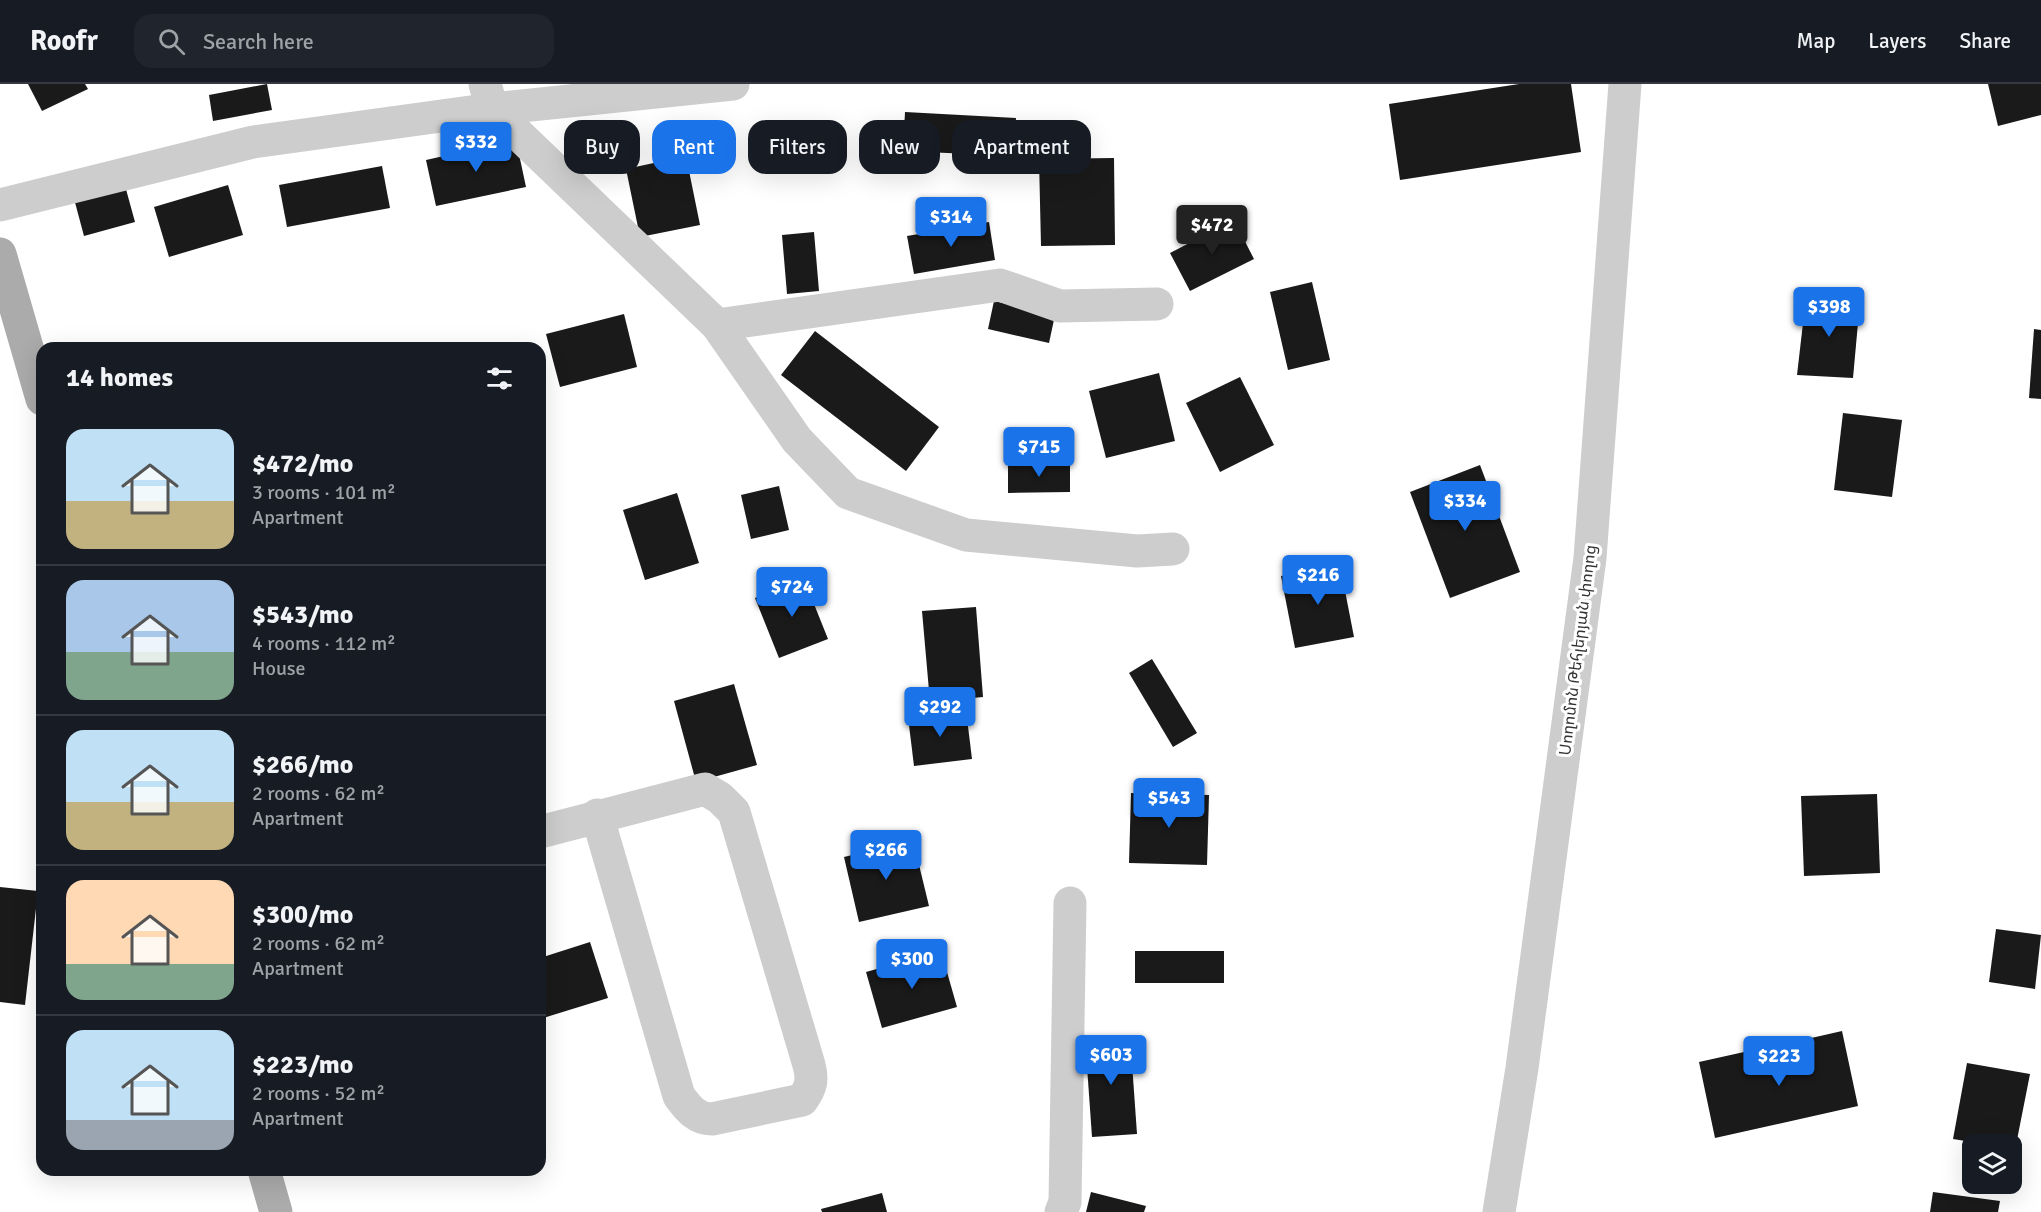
<!DOCTYPE html>
<html lang="en">
<head>
<meta charset="utf-8">
<style>
	body { margin:0; font-family:Signika,"Noto Sans Armenian",sans-serif; background:#20242c; color:#f1f3f6; height:100vh; display:flex; flex-direction:column; font-size:22px; white-space:nowrap }
	* { box-sizing:border-box; margin:0 }
	p { font-size:20px; color:#9ea1a6 }
	.icon { flex:none; width:33px; height:33px; fill:none; stroke:currentColor; stroke-width:2; stroke-linecap:round; stroke-linejoin:round }
	.map { position:relative; flex:1; overflow:hidden }
	.side { position:absolute; left:36px; top:258px; width:510px; height:834px; display:flex; flex-direction:column; background:#171b24; border-radius:18px; box-shadow:0 6px 24px #0002 }
	.side>* { flex:none }
	.hud { position:absolute; left:564px; top:36px; width:570px; height:54px; display:flex; gap:12px }
	.fabs { position:absolute; left:1962px; top:1050px; display:grid; gap:12px }
	.fabs a { display:grid; place-items:center; width:60px; height:60px; border-radius:12px; background:#171b24; box-shadow:0 6px 24px #0002; font-size:30px }
	.price { position:absolute; translate:-50% -51px; padding:0 14px; border-radius:6px; background:#1a73e8; color:#fff; font-size:20px; line-height:39px; filter:drop-shadow(0 2px 3px #0008) }
	.price::after { content:''; position:absolute; left:50%; top:36px; width:18px; height:14px; margin-left:-9px; background:inherit; clip-path:polygon(0 0,100% 0,50% 100%) }
	.price.current { background:#222; color:#fff }
	ul { padding:0; list-style:none }
	li { display:flex; align-items:center; gap:18px; height:150px; padding:0 30px }
	li+li { border-top:2px solid #363941 }
	li span { display:grid; place-items:center; flex:none; width:168px; height:120px; border-radius:18px; color:#555 }
	li>.icon { margin-inline-start:auto }
	span .icon { width:72px; height:72px; fill:#fffc; stroke-width:1 }
	li b { font-size:26px }
	h2 { display:flex; justify-content:space-between; align-items:center; height:72px; padding:0 30px; font-size:26px }
	.tag { padding:0 21px; border-radius:18px; background:#171b24; box-shadow:0 6px 24px #0002; font-size:21px; line-height:54px }
	.tag.current { background:#1a73e8; color:#fff }
	header { display:flex; align-items:center; gap:36px; box-sizing:border-box; height:84px; padding:0 30px; background:#171b24; border-bottom:2px solid #363941 }
	header strong { font-size:28px }
	nav { display:flex; gap:33px; margin-inline-start:auto; font-size:21px }
	.search { width:420px; height:54px; background:#20242c; display:flex; align-items:center; gap:15px; box-sizing:border-box; padding:0 21px; border-radius:18px; color:#9ea1a6; font-size:22px }
	.map>svg:first-child { display:block }
	.building { fill:#1a1a1a }
	.lines { fill:none; stroke-linecap:round; stroke-linejoin:round }
	.minor { stroke:#cdcdcd; stroke-width:33 }
	.major { stroke:#ababab; stroke-width:33 }
	.labels { text-anchor:middle; stroke-width:6; stroke-linejoin:round; paint-order:stroke }
	.street-label { font-size:16px; fill:#333; stroke:#fff }
</style>
</head>
<body>
<header>
<strong>Roofr</strong>
<div class="search"><svg class="icon" aria-label="search" viewBox="0 0 24 24"><circle cx="10" cy="10" r="6"/><path d="M15 15l6 6"/></svg>Search here</div>
<nav><a>Map</a><a>Layers</a><a>Share</a></nav>
</header>
<div class="map">
<svg width="2041" height="1128" viewBox="0 0 2041 1128">
	<rect width="100%" height="100%" fill="#fff"/>
	<g class="building">
		<polygon points="28,0 85,0 88,5 42,27"/>
		<polygon points="267,0 272,26 213,37 209,11"/>
		<polygon points="1519,0 1571,0 1581,68 1400,96 1389,20"/>
		<polygon points="1988,0 2041,0 2041,31 1998,42"/>
		<polygon points="905,28 1016,34 1014,72 903,67"/>
		<polygon points="516,56 526,103 436,122 426,76"/>
		<polygon points="686,72 700,141 640,153 626,85"/>
		<polygon points="1114,74 1115,161 1041,162 1039,75"/>
		<polygon points="382,82 390,124 287,143 279,101"/>
		<polygon points="124,98 135,138 84,152 73,111"/>
		<polygon points="228,101 243,151 169,173 154,123"/>
		<polygon points="1234,136 1254,175 1190,207 1170,169"/>
		<polygon points="989,138 995,176 914,190 907,152"/>
		<polygon points="814,148 819,207 787,210 782,151"/>
		<polygon points="1312,198 1330,276 1288,286 1270,208"/>
		<polygon points="1806,213 1860,217 1853,294 1797,291"/>
		<polygon points="994,217 1055,231 1049,259 988,245"/>
		<polygon points="624,230 637,283 560,303 546,250"/>
		<polygon points="2034,245 2041,246 2041,315 2029,314"/>
		<polygon points="815,247 939,343 906,387 781,291"/>
		<polygon points="1159,289 1175,357 1106,374 1089,307"/>
		<polygon points="1240,293 1274,361 1220,388 1186,319"/>
		<polygon points="1843,329 1902,336 1892,413 1834,406"/>
		<polygon points="1070,380 1070,408 1008,409 1008,381"/>
		<polygon points="1480,381 1520,488 1450,514 1410,408"/>
		<polygon points="779,402 789,446 751,455 741,411"/>
		<polygon points="677,409 699,479 645,496 623,426"/>
		<polygon points="1340,481 1354,553 1295,564 1281,492"/>
		<polygon points="804,495 828,555 779,574 755,514"/>
		<polygon points="976,523 983,613 930,618 922,527"/>
		<polygon points="1152,575 1197,649 1173,663 1129,589"/>
		<polygon points="734,600 757,681 696,698 674,617"/>
		<polygon points="966,626 972,675 914,682 908,633"/>
		<polygon points="1131,709 1209,711 1207,781 1129,779"/>
		<polygon points="1877,710 1880,789 1804,792 1801,712"/>
		<polygon points="913,756 929,822 859,838 844,773"/>
		<polygon points="0,803 38,807 25,921 0,918"/>
		<polygon points="1996,845 2041,851 2035,905 1989,898"/>
		<polygon points="590,858 608,914 540,935 540,874"/>
		<polygon points="941,867 957,923 882,944 866,888"/>
		<rect x="1135" y="867" width="89" height="32"/>
		<polygon points="1842,947 1858,1022 1715,1054 1699,978 1744,968 1749,991 1790,982 1785,960"/>
		<polygon points="1130,951 1137,1050 1092,1053 1085,954"/>
		<polygon points="1967,979 2030,990 2015,1066 2012,1065 2012,1060 1984,1060 1953,1055"/>
		<polygon points="1091,1108 1146,1122 1144,1128 1086,1128"/>
		<polygon points="1933,1108 2000,1117 1998,1128 1930,1128"/>
		<polygon points="882,1109 887,1128 822,1128 821,1125"/>
	</g>
	<g class="lines">
		<g class="minor">
			<polyline points="485,0 492,25 717,241 797,356 848,409 966,451 1137,467 1173,465"/>
			<polyline points="0,121 253,58 492,25 733,0"/>
			<polyline points="717,241 1000,201 1060,222 1157,220"/>
			<path d="M540 748 705 705 720 714 734 728 809 981C813 996 811 1004 802 1016L712 1035C696 1035 688 1024 679 1012L597 731"/>
			<polyline points="1061,1128 1065,1118 1070,819"/>
			<polyline points="1499,1128 1522,984 1590,474 1625,0"/>
		</g>
		<g class="major">
			<polyline points="0,170 42,315"/>
			<polyline points="264,1086 276,1128"/>
		</g>
	</g>
	<g class="labels">
		<g class="street-label">
			<text transform="translate(1577 566) rotate(-83)" y="6">Սողոմոն Թեհլերյան փողոց</text>
		</g>
	</g>
</svg>
<div class="fabs">
<a><svg class="icon" aria-label="layers" viewBox="0 0 24 24"><path d="M12 4l9 5-9 5-9-5zM3 14l9 5 9-5"/></svg></a>
</div>
<b class="price" style="left:476px;top:89px">$332</b>
<b class="price" style="left:951px;top:164px">$314</b>
<b class="price current" style="left:1212px;top:172px">$472</b>
<b class="price" style="left:1829px;top:254px">$398</b>
<b class="price" style="left:1039px;top:394px">$715</b>
<b class="price" style="left:1465px;top:448px">$334</b>
<b class="price" style="left:1318px;top:522px">$216</b>
<b class="price" style="left:792px;top:534px">$724</b>
<b class="price" style="left:940px;top:654px">$292</b>
<b class="price" style="left:1169px;top:745px">$543</b>
<b class="price" style="left:886px;top:797px">$266</b>
<b class="price" style="left:912px;top:906px">$300</b>
<b class="price" style="left:1111px;top:1002px">$603</b>
<b class="price" style="left:1779px;top:1003px">$223</b>
<div class="hud">
<a class="tag">Buy</a>
<a class="tag current">Rent</a>
<a class="tag">Filters</a>
<a class="tag">New</a>
<a class="tag">Apartment</a>
</div>
<section class="side">
<h2>14 homes<svg class="icon" aria-label="filters" viewBox="0 0 24 24"><path d="M4 7h16M4 17h16"/><circle cx="9" cy="7" r="2"/><circle cx="15" cy="17" r="2"/></svg></h2>
<ul>
<li><span style="background:linear-gradient(#bfe0f5 60%,#c2b280 0)"><svg class="icon" aria-label="home" viewBox="0 0 24 24"><path d="M3 11l9-7 9 7M6 9v11h12V9"/></svg></span><div><b>$472/mo</b><p>3 rooms · 101 m²</p><p>Apartment</p></div></li>
<li><span style="background:linear-gradient(#a9c7e8 60%,#7fa58c 0)"><svg class="icon" aria-label="home" viewBox="0 0 24 24"><path d="M3 11l9-7 9 7M6 9v11h12V9"/></svg></span><div><b>$543/mo</b><p>4 rooms · 112 m²</p><p>House</p></div></li>
<li><span style="background:linear-gradient(#bfe0f5 60%,#c2b280 0)"><svg class="icon" aria-label="home" viewBox="0 0 24 24"><path d="M3 11l9-7 9 7M6 9v11h12V9"/></svg></span><div><b>$266/mo</b><p>2 rooms · 62 m²</p><p>Apartment</p></div></li>
<li><span style="background:linear-gradient(#ffd9b3 70%,#7fa58c 0)"><svg class="icon" aria-label="home" viewBox="0 0 24 24"><path d="M3 11l9-7 9 7M6 9v11h12V9"/></svg></span><div><b>$300/mo</b><p>2 rooms · 62 m²</p><p>Apartment</p></div></li>
<li><span style="background:linear-gradient(#bfe0f5 75%,#9aa5b1 0)"><svg class="icon" aria-label="home" viewBox="0 0 24 24"><path d="M3 11l9-7 9 7M6 9v11h12V9"/></svg></span><div><b>$223/mo</b><p>2 rooms · 52 m²</p><p>Apartment</p></div></li>
</ul>
</section>
</div>
</body>
</html>
